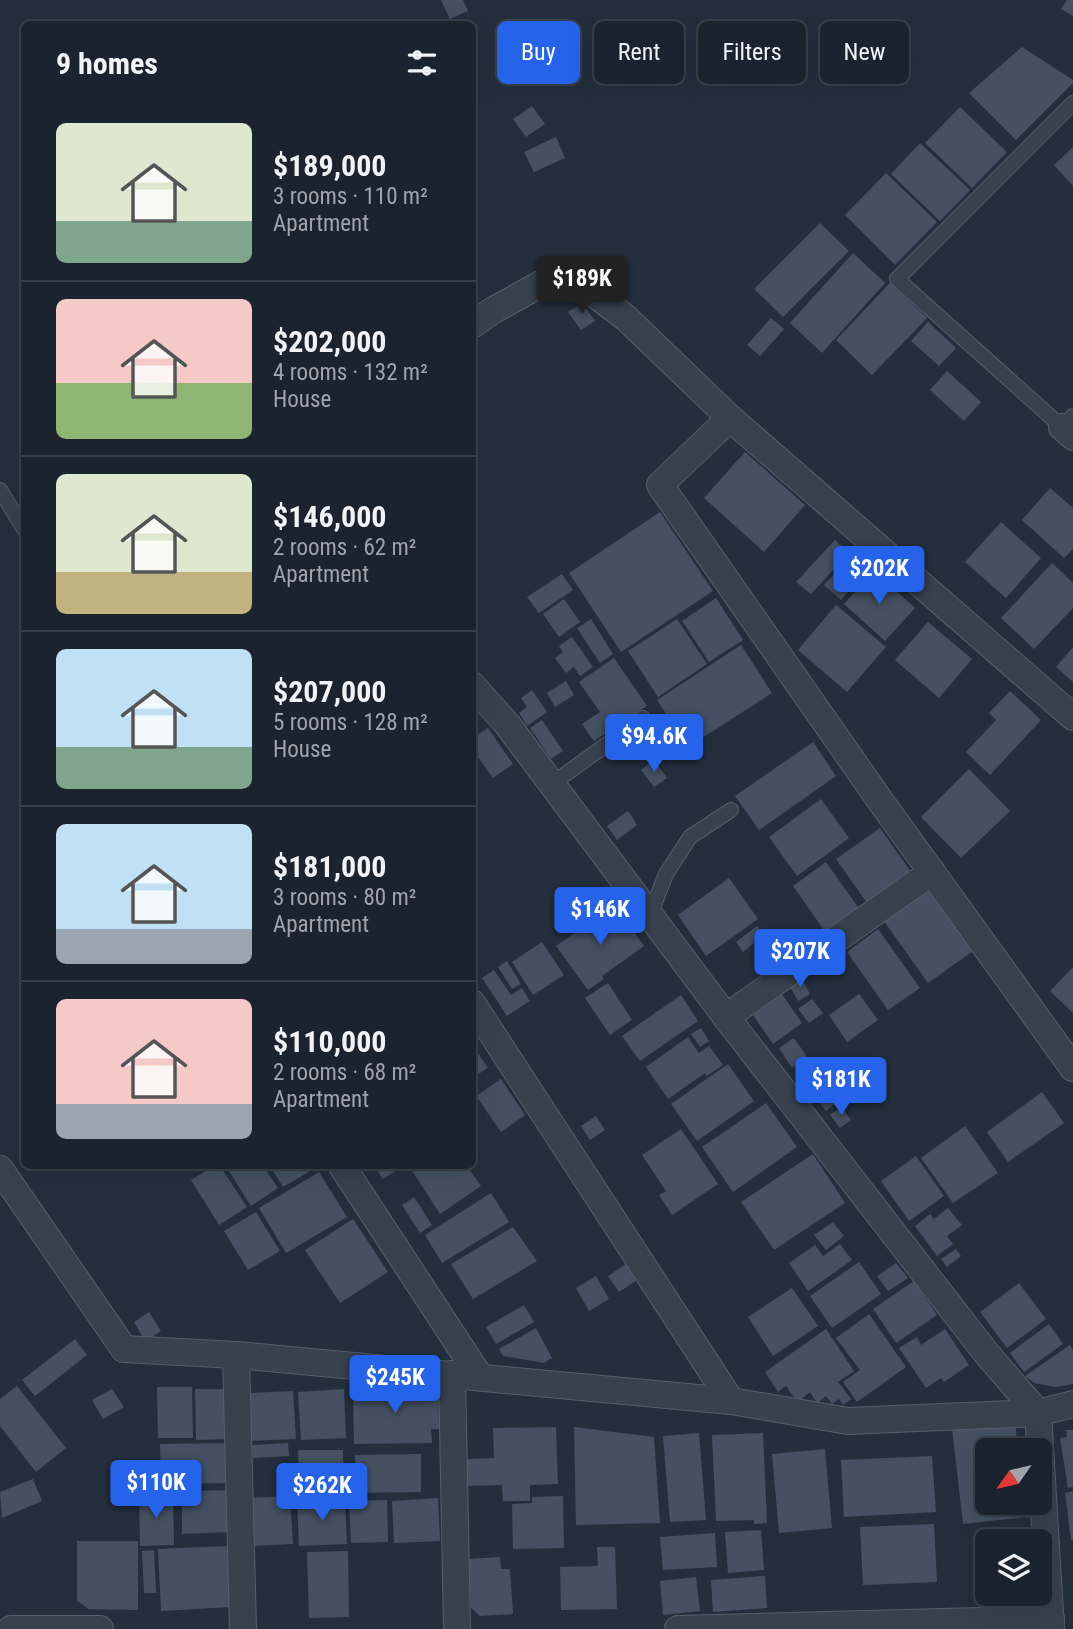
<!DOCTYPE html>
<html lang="en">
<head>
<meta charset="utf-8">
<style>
	body { margin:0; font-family:"Roboto Condensed",sans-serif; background:#242b36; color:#f1f3f6; height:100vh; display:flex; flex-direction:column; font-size:26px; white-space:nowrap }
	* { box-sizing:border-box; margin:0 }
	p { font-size:23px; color:#a0a4aa }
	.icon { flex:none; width:38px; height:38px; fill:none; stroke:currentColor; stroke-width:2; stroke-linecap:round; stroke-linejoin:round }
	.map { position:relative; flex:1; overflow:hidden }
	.side { position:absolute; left:21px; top:21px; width:455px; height:1148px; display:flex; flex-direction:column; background:#1b232e; border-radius:10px; box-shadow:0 7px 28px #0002,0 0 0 2px #39404a }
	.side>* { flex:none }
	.hud { position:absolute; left:497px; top:21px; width:471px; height:63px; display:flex; gap:14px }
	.needle { width:46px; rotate:236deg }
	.tools { position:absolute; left:975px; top:1438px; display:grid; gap:14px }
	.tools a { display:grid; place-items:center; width:77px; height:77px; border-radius:10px; background:#1b232e; box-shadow:0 7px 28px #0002,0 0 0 2px #39404a; font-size:35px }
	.price { position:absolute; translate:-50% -60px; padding:0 16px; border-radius:7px; background:#2563eb; color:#fff; font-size:23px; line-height:46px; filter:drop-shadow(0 2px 4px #0008) }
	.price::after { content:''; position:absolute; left:50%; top:42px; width:21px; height:16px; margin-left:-10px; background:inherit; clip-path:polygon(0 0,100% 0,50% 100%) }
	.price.current { background:#222; color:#fff }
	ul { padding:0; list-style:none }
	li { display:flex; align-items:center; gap:21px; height:175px; padding:0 35px }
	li+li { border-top:2px solid #39404a }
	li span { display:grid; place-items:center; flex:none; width:196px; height:140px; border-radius:10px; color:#555 }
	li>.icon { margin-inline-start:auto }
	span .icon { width:84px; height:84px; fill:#fffc; stroke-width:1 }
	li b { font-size:30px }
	h2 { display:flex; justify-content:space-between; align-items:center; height:84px; padding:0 35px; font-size:30px }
	.chip { padding:0 24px; border-radius:10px; background:#1b232e; box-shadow:0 7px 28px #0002,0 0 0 2px #39404a; font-size:24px; line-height:63px }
	.chip.current { background:#2563eb; color:#fff }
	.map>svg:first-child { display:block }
	.building { fill:#455162 }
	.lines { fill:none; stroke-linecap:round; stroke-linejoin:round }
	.lane-casing { stroke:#565f6c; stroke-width:16 }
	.street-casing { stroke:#565f6c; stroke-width:28 }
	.lane { stroke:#38414e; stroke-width:14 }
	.street { stroke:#38414e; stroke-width:26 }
</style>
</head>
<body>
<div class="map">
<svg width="1073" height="1629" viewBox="0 0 1073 1629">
	<rect width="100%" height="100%" fill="#242f3e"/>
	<g class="building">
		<polygon points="441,0 463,0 468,11 450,19"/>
		<polygon points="1067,0 1073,0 1073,16 1061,9"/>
		<polygon points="1022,47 1073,80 1073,83 1016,140 969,93"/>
		<polygon points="532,106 545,124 526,137 513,119"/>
		<polygon points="960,107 1007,152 972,188 925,143"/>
		<polygon points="556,137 565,158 534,172 524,152"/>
		<polygon points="920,143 970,190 940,221 891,174"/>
		<polygon points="1073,147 1073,186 1054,165"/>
		<polygon points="886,173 937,222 895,265 845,215"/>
		<polygon points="820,223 849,251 783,317 754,289"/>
		<polygon points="853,253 885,283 822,353 790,323"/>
		<polygon points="890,283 927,318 872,375 836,340"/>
		<polygon points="582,303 595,321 581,330 568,312"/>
		<polygon points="771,318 784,329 760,356 747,345"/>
		<polygon points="928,322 956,348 939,366 911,341"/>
		<polygon points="947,371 981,402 964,421 930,390"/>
		<polygon points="745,452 805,505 764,552 704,498"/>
		<polygon points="1050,488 1073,508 1073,549 1064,558 1022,520"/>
		<polygon points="660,512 713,591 621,652 569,573"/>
		<polygon points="1001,522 1041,558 1006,598 965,562"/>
		<polygon points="835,540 849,553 811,594 796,582"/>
		<polygon points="857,549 873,564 841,600 824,585"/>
		<polygon points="1052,563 1073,583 1073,608 1034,649 1001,618"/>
		<polygon points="874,571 915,608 885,641 844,604"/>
		<polygon points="562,574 573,590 539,613 527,597"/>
		<polygon points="716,598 743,640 709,662 682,621"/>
		<polygon points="564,599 580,622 559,637 543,614"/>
		<polygon points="836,605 886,647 847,692 798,650"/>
		<polygon points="591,619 613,654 600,663 577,628"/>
		<polygon points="677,619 707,664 658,697 628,651"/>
		<polygon points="928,622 972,659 939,698 895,660"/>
		<polygon points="572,637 593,667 580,676 574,667 566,673 555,658 563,652 559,646"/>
		<polygon points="741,645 772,693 688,747 657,700"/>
		<polygon points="1073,647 1073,682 1056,667"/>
		<polygon points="614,658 647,706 594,741 582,724 600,712 579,682"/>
		<polygon points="566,681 574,695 555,707 547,693"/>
		<polygon points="532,690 547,712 527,726 519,713 527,707 521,698"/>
		<polygon points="1010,691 1041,720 990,775 966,752 996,720 989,713"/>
		<polygon points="542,720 563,751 551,759 530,728"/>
		<polygon points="488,728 513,764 493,778 472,749 472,738"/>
		<polygon points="813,742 836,776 759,830 735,796"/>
		<polygon points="654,760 667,778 654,787 641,770"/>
		<polygon points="969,769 1010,811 961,858 921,817"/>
		<polygon points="821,799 849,838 797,876 769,837"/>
		<polygon points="628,811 637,825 617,840 607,826"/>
		<polygon points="880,828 911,872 867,903 836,859"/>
		<polygon points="826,862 860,910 826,933 793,886"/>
		<polygon points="729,878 758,919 706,956 678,915"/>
		<polygon points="929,889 973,951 928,983 884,921"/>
		<polygon points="615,905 644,946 602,976 604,979 588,990 556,946"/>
		<polygon points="757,926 764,935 743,952 736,942"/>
		<polygon points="878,929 920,988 888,1010 847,952"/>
		<polygon points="542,942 564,975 533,995 512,962"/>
		<polygon points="507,961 521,984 512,989 498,967"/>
		<polygon points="1073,967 1073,1013 1050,991"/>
		<polygon points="494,970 511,995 522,988 530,1001 507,1016 482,978"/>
		<polygon points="801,977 810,994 798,1001 789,985"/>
		<polygon points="608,983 632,1020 610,1035 585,998"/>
		<polygon points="782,994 802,1023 773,1044 753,1015"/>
		<polygon points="859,994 878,1020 847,1042 829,1015"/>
		<polygon points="681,995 698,1021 640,1061 622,1036"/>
		<polygon points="812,999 823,1013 809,1023 798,1009"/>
		<polygon points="701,1028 709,1041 700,1047 691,1034"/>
		<polygon points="688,1037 699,1053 709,1046 723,1065 707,1076 705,1073 668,1099 646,1067"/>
		<polygon points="794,1038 808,1058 792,1068 779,1048"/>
		<polygon points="472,1044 488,1068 472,1078"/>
		<polygon points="728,1064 754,1101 697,1141 671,1104"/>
		<polygon points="817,1075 838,1101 826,1111 805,1084"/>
		<polygon points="501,1079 525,1115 501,1132 476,1096"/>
		<polygon points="1042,1092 1064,1123 1008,1162 987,1132"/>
		<polygon points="766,1103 797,1147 733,1192 702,1147"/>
		<polygon points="841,1107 851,1120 840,1128 830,1115"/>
		<polygon points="596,1116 605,1130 590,1140 581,1126"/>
		<polygon points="965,1126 998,1173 953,1203 921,1158"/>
		<polygon points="681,1129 718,1184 672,1215 659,1195 666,1191 642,1155"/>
		<polygon points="813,1154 845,1203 774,1250 741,1202"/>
		<polygon points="916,1156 944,1196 909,1221 881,1181"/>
		<polygon points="214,1166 220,1166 247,1207 219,1225 191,1180"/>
		<polygon points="238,1166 263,1166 278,1188 251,1206 229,1171"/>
		<polygon points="270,1166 319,1166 283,1187"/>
		<polygon points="374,1166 403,1166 383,1179"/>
		<polygon points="409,1166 467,1166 481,1186 440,1214"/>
		<polygon points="319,1172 347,1217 286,1253 259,1208"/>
		<polygon points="491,1193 509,1222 442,1263 425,1235"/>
		<polygon points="414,1197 432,1225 420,1233 402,1205"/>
		<polygon points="948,1208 962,1225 947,1236 953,1244 937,1256 915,1226 930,1214 934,1219"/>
		<polygon points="256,1212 280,1251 248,1270 224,1231"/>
		<polygon points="353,1219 388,1272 340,1303 305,1250"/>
		<polygon points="833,1222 844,1236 826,1250 814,1235"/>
		<polygon points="513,1227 537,1261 473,1299 451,1264"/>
		<polygon points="840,1244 852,1260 808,1291 789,1263 815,1245 823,1256"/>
		<polygon points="956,1249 961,1256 947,1267 941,1259"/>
		<polygon points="859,1262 881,1294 832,1328 810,1296"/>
		<polygon points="896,1263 908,1278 888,1291 877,1276"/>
		<polygon points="626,1264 637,1280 619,1292 608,1276"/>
		<polygon points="596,1276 609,1299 589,1311 576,1288"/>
		<polygon points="914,1281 937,1315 896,1343 873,1309"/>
		<polygon points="1019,1283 1046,1319 1007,1348 980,1312"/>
		<polygon points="792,1288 818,1326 773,1356 748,1317"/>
		<polygon points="524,1305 534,1322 496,1344 486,1327"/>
		<polygon points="149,1312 161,1331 145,1341 134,1322"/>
		<polygon points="869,1314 906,1367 857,1402 843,1382 860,1370 836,1338"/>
		<polygon points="1049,1324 1063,1344 1024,1372 1010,1353"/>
		<polygon points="536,1328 552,1358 544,1363 503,1356 499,1349"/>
		<polygon points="826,1329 854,1371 838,1382 851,1399 843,1405 839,1399 832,1404 826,1396 817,1403 810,1392 797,1402 786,1386 778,1392 765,1372"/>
		<polygon points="945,1329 969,1365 944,1382 941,1378 926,1388 899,1348 917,1337 921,1345"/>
		<polygon points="75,1339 87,1355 35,1396 22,1380"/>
		<polygon points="1070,1345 1073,1350 1073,1384 1055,1387 1034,1383 1025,1376"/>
		<polygon points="17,1386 66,1448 36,1472 0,1426 0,1399"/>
		<polygon points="157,1387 192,1387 193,1438 158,1438"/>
		<polygon points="438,1387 439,1429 431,1429 432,1443 354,1444 353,1389"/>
		<polygon points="112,1389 124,1407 103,1419 92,1400"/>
		<polygon points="195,1389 227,1389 228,1439 196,1440"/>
		<polygon points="344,1389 346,1438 301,1440 298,1392"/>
		<polygon points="293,1391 296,1439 251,1441 248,1393"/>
		<polygon points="1015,1421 1018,1451 987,1451 987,1503 1024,1503 1026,1517 963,1524 952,1428"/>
		<polygon points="556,1427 558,1484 530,1485 530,1501 503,1501 502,1485 468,1486 467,1459 494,1458 493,1428"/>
		<polygon points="574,1427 654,1437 660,1523 576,1525"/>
		<polygon points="1066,1430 1073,1430 1073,1487 1068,1488 1060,1438 1067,1437"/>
		<polygon points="699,1433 706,1520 670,1522 663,1436"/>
		<polygon points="763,1433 767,1523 754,1524 754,1520 716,1521 712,1435"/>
		<polygon points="230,1443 230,1483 161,1484 160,1444"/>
		<polygon points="288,1443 289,1456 253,1458 252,1445"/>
		<polygon points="825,1449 832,1528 779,1533 772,1454"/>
		<polygon points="298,1450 343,1450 344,1496 300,1497"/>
		<polygon points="421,1454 421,1492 355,1493 355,1455"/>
		<polygon points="932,1456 936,1512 844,1517 841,1460"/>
		<polygon points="33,1479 42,1501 2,1518 0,1492"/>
		<polygon points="232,1490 233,1532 182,1534 182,1491"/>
		<polygon points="1073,1491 1073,1540 1071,1540 1065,1493"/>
		<polygon points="139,1494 173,1494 174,1545 140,1546"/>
		<polygon points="290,1496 293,1544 253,1546 250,1498"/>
		<polygon points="563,1496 564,1548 513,1549 512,1504 532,1503 532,1497"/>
		<polygon points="438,1498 440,1541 394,1543 392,1501"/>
		<polygon points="345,1500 347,1544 299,1546 297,1501"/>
		<polygon points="387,1500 388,1542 351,1543 349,1501"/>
		<polygon points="934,1524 937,1582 863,1585 860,1527"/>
		<polygon points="761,1530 764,1570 728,1573 725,1532"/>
		<polygon points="715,1533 717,1567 663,1570 660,1537"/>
		<polygon points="77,1541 138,1541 138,1610 89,1609 77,1601"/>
		<polygon points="227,1546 230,1607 161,1611 158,1549"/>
		<polygon points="597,1547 615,1547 617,1609 561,1610 560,1567 598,1566"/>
		<polygon points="154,1550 156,1593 144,1593 142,1551"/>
		<polygon points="348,1551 349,1617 309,1618 307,1552"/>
		<polygon points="500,1557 501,1569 510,1569 513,1614 480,1616 471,1608 468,1559"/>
		<polygon points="765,1576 767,1608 713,1612 711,1580"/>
		<polygon points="696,1577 700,1611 663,1615 660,1581"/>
	</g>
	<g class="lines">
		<defs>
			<g id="lane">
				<polyline points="1073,103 897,279 1062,427 1073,416"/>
				<polyline points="0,490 24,529"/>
				<polyline points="552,784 643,718"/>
				<polyline points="650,915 666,874 690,837 731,810"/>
			</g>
			<g id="street">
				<polyline points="472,325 492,311 564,271 626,318 730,418"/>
				<polyline points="1062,427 1073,437"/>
				<polyline points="472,685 507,724 726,1017 987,1354 1038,1413 1051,1629"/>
				<polyline points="1073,717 730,418 660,485 879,799 1073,1068"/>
				<polyline points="472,1003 731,1401"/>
				<polyline points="726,1017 932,872"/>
				<polyline points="342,1166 480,1377"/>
				<polyline points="0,1169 124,1349 236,1355 731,1401 848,1421 1038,1413 1073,1404"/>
				<polyline points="236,1355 243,1629"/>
				<polyline points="452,1374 457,1629"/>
				<polyline points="11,1629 100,1629"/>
				<polyline points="678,1629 1051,1619"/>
			</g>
		</defs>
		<use href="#lane" class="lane-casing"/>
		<use href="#street" class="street-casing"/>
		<use href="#lane" class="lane"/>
		<use href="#street" class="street"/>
	</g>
</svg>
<div class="tools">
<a><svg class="needle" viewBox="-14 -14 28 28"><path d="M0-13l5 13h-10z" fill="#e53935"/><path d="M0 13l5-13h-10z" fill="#a0a4aa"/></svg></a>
<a><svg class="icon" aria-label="layers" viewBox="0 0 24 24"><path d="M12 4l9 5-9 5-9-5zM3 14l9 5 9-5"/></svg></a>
</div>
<b class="price current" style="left:582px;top:316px">$189K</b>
<b class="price" style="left:879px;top:606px">$202K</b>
<b class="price" style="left:654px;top:774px">$94.6K</b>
<b class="price" style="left:600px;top:947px">$146K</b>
<b class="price" style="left:800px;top:989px">$207K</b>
<b class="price" style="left:841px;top:1117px">$181K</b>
<b class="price" style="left:395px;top:1415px">$245K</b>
<b class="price" style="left:156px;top:1520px">$110K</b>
<b class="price" style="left:322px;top:1523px">$262K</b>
<div class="hud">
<a class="chip current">Buy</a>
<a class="chip">Rent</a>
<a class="chip">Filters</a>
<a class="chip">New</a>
</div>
<section class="side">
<h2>9 homes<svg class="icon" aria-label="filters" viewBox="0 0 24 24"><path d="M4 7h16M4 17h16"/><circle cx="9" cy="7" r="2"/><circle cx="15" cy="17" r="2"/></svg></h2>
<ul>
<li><span style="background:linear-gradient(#dfe7d0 70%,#7fa58c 0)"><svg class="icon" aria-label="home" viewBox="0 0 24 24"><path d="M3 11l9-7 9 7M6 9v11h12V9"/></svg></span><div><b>$189,000</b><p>3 rooms · 110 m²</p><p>Apartment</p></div></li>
<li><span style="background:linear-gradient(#f6c9c9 60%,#8fb573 0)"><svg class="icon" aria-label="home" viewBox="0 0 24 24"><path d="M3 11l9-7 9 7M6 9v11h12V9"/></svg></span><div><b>$202,000</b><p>4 rooms · 132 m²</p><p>House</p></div></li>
<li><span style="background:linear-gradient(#dfe7d0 70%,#c2b280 0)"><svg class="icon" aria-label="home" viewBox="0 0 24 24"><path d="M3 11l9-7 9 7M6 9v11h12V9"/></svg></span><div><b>$146,000</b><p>2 rooms · 62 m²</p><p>Apartment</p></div></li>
<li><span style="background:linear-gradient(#bfe0f5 70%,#7fa58c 0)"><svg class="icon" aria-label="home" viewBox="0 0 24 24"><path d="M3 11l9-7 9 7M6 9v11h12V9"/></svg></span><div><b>$207,000</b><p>5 rooms · 128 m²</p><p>House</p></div></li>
<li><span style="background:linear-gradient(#bfe0f5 75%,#9aa5b1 0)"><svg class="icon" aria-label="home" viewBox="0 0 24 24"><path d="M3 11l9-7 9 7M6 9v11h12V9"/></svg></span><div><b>$181,000</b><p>3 rooms · 80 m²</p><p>Apartment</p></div></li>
<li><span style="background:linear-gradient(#f6c9c9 75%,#9aa5b1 0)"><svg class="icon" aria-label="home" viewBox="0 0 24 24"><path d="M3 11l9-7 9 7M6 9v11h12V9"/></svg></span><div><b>$110,000</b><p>2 rooms · 68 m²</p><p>Apartment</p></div></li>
</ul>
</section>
</div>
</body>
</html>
